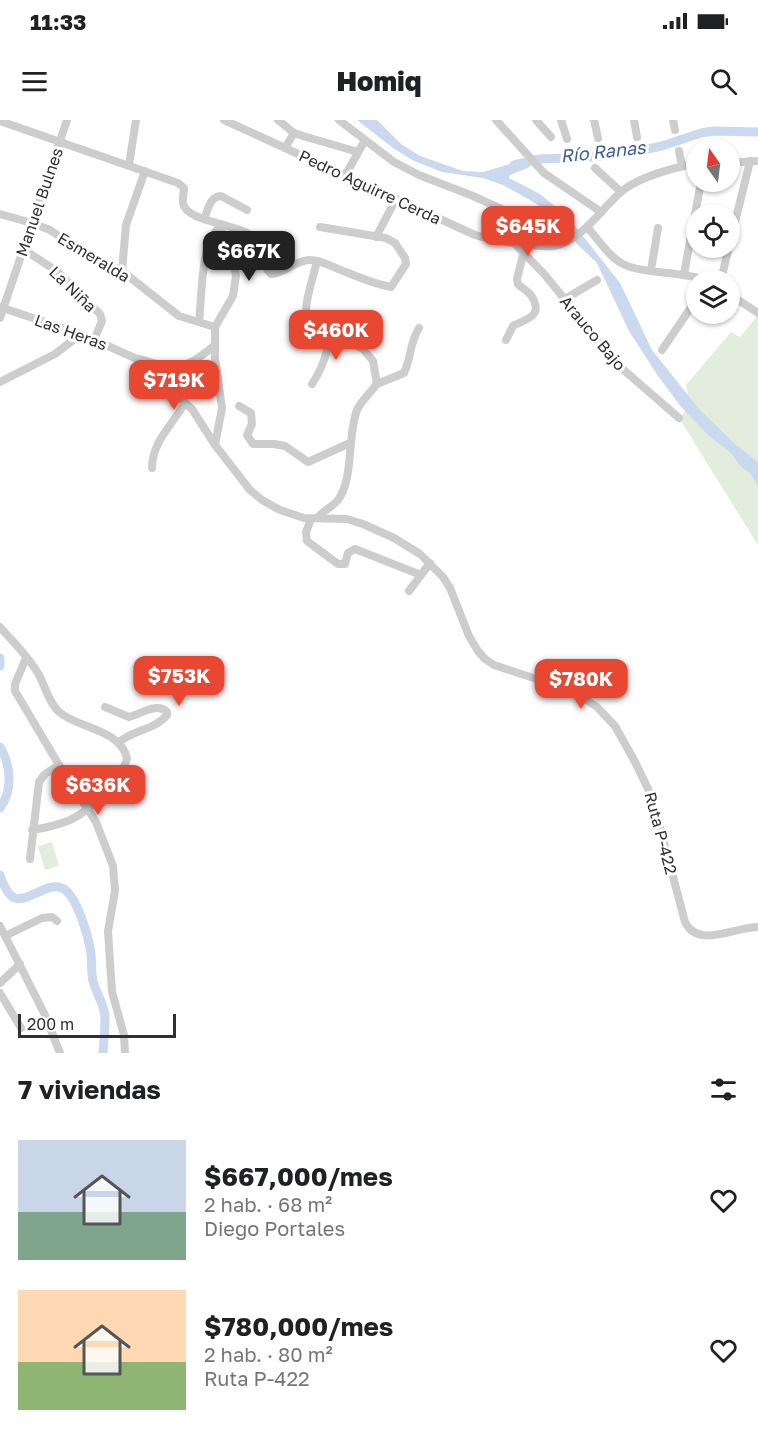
<!DOCTYPE html>
<html lang="es">
<head>
<meta charset="utf-8">
<style>
	body { margin:0; font-family:"Golos Text",sans-serif; background:#f6f6f6; color:#202124; height:100vh; display:flex; flex-direction:column; font-size:22px; white-space:nowrap }
	* { box-sizing:border-box; margin:0 }
	p { font-size:20px; color:#757577 }
	.icon { flex:none; width:33px; height:33px; fill:none; stroke:currentColor; stroke-width:2; stroke-linecap:round; stroke-linejoin:round }
	.map { position:relative; height:933px; overflow:hidden }
	.side { display:flex; flex-direction:column; background:#fff; flex:1 }
	.side>* { flex:none }
	.needle { width:39px; rotate:346deg }
	.fabs { position:absolute; left:686px; top:18px; display:grid; gap:12px }
	.fabs a { display:grid; place-items:center; width:54px; height:54px; border-radius:50%; background:#fff; box-shadow:0 2px 4px #0004; font-size:30px }
	.scale { position:absolute; left:18px; bottom:15px; width:158px; box-sizing:border-box; padding-left:6px; border:3px solid #303030; border-top:0; font-size:16px; line-height:21px; white-space:nowrap; color:#303030; -webkit-text-stroke:4px #fff; paint-order:stroke }
	.price { position:absolute; translate:-50% -51px; padding:0 14px; border-radius:12px; background:#e84831; color:#fff; font-size:20px; line-height:39px; filter:drop-shadow(0 2px 3px #0008) }
	.price::after { content:''; position:absolute; left:50%; top:36px; width:18px; height:14px; margin-left:-9px; background:inherit; clip-path:polygon(0 0,100% 0,50% 100%) }
	.price.selected { background:#222; color:#fff }
	ul { padding:0; list-style:none }
	li { display:flex; align-items:center; gap:18px; height:150px; padding:0 18px }
	li span { display:grid; place-items:center; flex:none; width:168px; height:120px; border-radius:0px; color:#555 }
	li>.icon { margin-inline-start:auto }
	span .icon { width:72px; height:72px; fill:#fffc; stroke-width:1 }
	li b { font-size:26px }
	h2 { display:flex; justify-content:space-between; align-items:center; height:72px; padding:0 18px; font-size:26px }
	.status { display:flex; justify-content:space-between; align-items:center; height:42px; padding:0 30px; background:#fff; direction:ltr }
	.status svg { height:16px; fill:currentColor }
	header { display:flex; justify-content:space-between; align-items:center; height:78px; padding:0 18px; background:#fff; font-size:27px; font-weight:800 }
	.map>svg:first-child { display:block }
	.green { fill:#e3edde }
	.water { fill:#cad9ed }
	.lines { fill:none; stroke-linecap:round; stroke-linejoin:round }
	.river { stroke:#cad9ed; stroke-width:9 }
	.minor { stroke:#cdcdcd; stroke-width:8 }
	.labels { text-anchor:middle; stroke-width:6; stroke-linejoin:round; paint-order:stroke }
	.street-label { font-size:16px; fill:#303030; stroke:#fff }
	.water-label { font-size:18px; font-style:italic; fill:#3c6094; stroke:#fff }
</style>
</head>
<body>
<div class="status"><b>11:33</b><svg viewBox="0 0 49 12"><path d="M0 12V9h3v3zM5 12V6h3v6zM10 12V3h3v9zM15 12V0h3v12zM26 1h20v11H26zM47 4h2v5h-2z"/></svg></div>
<header><svg class="icon" aria-label="menu" viewBox="0 0 24 24"><path d="M4 6h16M4 12h16M4 18h16"/></svg>Homiq<svg class="icon" aria-label="search" viewBox="0 0 24 24"><circle cx="10" cy="10" r="6"/><path d="M15 15l6 6"/></svg></header>
<div class="map">
<svg width="758" height="933" viewBox="0 0 758 933">
	<rect width="100%" height="100%" fill="#fff"/>
	<g class="green">
		<polygon points="757,196 758,196 758,425 679,298 690,287 686,265 731,212 740,217"/>
		<polygon points="52,722 59,746 45,750 38,726"/>
	</g>
	<polygon class="water" points="357,0 377,0 401,24 420,36 463,51 483,52 524,40 530,47 510,55 509,58 540,74 568,97 620,163 652,230 699,289 735,324 758,342 758,366 750,353 741,347 732,334 708,315 682,288 658,256 629,211 597,143 578,125 558,100 535,83 503,65 483,58 442,52 412,40 393,28"/>
	<g class="lines">
		<g class="river">
			<polyline points="514,45 539,39 591,37 627,33 662,26 701,13 713,11 758,12"/>
			<polyline points="0,538 0,546"/>
			<path d="M0 627C11 645 13 671 0 688"/>
			<path d="M0 755C2 761 4 767 8 772 20 792 45 760 62 768 77 774 89 819 91 834 92 843 91 852 93 861 96 873 104 884 105 896 105 908 104 921 103 933"/>
		</g>
		<g class="minor">
			<path d="M224 0 475 115C491 120 539 128 554 126 583 120 601 89 622 71 639 57 675 47 696 44"/>
			<polyline points="278,0 294,13 303,16 358,32"/>
			<polyline points="339,0 394,42 419,55 473,76 550,111 557,125"/>
			<polyline points="496,0 544,53 601,92"/>
			<polyline points="536,0 551,17"/>
			<polyline points="561,0 567,19"/>
			<polyline points="594,0 598,18"/>
			<polyline points="634,0 637,17"/>
			<polyline points="673,0 675,10"/>
			<path d="M0 1 178 63 184 68C184 73 182 79 183 83 187 104 241 102 256 120 265 131 259 142 271 154 285 153 295 140 310 140 322 140 334 148 346 152 360 158 375 164 391 167L406 144 405 138 395 123 386 118 320 107"/>
			<polyline points="285,28 294,13"/>
			<polyline points="679,31 682,46"/>
			<polyline points="729,43 758,41"/>
			<polyline points="129,45 136,0"/>
			<polyline points="595,48 621,72"/>
			<polyline points="345,56 365,20"/>
			<polyline points="0,94 32,103 50,110 78,129 122,151 179,196 215,207"/>
			<path d="M204 99C208 90 210 76 221 76L247 90"/>
			<path d="M587 107C598 119 609 137 623 144 642 154 681 151 706 160"/>
			<polyline points="376,117 396,79"/>
			<polyline points="513,122 545,155 618,245 679,298"/>
			<polyline points="23,129 58,152 100,194 102,201 94,220"/>
			<polyline points="651,150 658,108"/>
			<polyline points="122,151 126,105 145,51"/>
			<polyline points="684,154 701,62"/>
			<polyline points="721,160 750,41"/>
			<polyline points="729,174 758,193"/>
			<polyline points="565,179 597,160"/>
			<path d="M0 187 81 214 137 239 192 289 215 325 250 370 262 380 280 390 304 398 347 399 363 404 394 418 420 434 443 457 450 468 469 516 478 531 485 539 494 545 573 571 597 587 615 606 634 640 652 677 685 802C698 829 734 807 758 807"/>
			<polyline points="0,198 67,0"/>
			<path d="M199 202C202 179 200 122 220 107"/>
			<path d="M506 220 513 206C525 199 544 197 532 177 529 171 522 169 518 164L517 159 523 135"/>
			<polyline points="662,230 696,180"/>
			<path d="M140 239C179 251 182 251 214 226"/>
			<polyline points="0,262 55,234 81,214"/>
			<path d="M312 264C322 249 330 229 328 211"/>
			<path d="M377 264 404 253C412 236 409 224 419 208"/>
			<polyline points="239,286 251,293 252,304 247,315 253,324 274,324 285,326 308,342 350,323"/>
			<polyline points="215,325 222,288 215,238 215,207 233,176 236,156 233,141 220,107 221,104"/>
			<path d="M152 348C152 322 172 305 185 283"/>
			<path d="M317 398C323 391 332 387 338 380 354 358 347 317 357 290 361 281 371 272 377 264L373 241 363 229 311 202C309 199 307 197 306 193 305 180 314 155 317 141"/>
			<polyline points="311,399 306,412 307,421 338,444 345,444 348,433 355,429 421,455"/>
			<polyline points="409,471 430,443"/>
			<path d="M0 507C13 522 29 537 39 555 45 566 49 583 59 592 79 609 120 609 127 638 122 660 90 691 70 700 58 705 45 708 32 710"/>
			<polyline points="26,538 15,564 15,571 59,645 96,702 113,746 115,771 108,811 112,872 124,915 125,933"/>
			<path d="M105 587 129 597C141 594 157 582 167 592V595C155 610 132 610 118 623"/>
			<polyline points="30,739 39,662 45,654 59,645"/>
			<polyline points="0,806 45,895 60,933"/>
			<polyline points="5,816 42,798 52,797 57,801"/>
			<polyline points="0,863 20,844"/>
			<polyline points="0,873 21,908"/>
		</g>
	</g>
	<g class="labels">
		<g class="street-label">
			<text transform="translate(370 67) rotate(25)" y="6">Pedro Aguirre Cerda</text>
			<text transform="translate(39 82) rotate(-71)" y="6">Manuel Bulnes</text>
			<text transform="translate(94 137) rotate(31)" y="6">Esmeralda</text>
			<text transform="translate(73 169) rotate(44)" y="6">La Niña</text>
			<text transform="translate(71 212) rotate(20)" y="6">Las Heras</text>
			<text transform="translate(593 213) rotate(50)" y="6">Arauco Bajo</text>
			<text transform="translate(661 713) rotate(75)" y="6">Ruta P-422</text>
		</g>
		<g class="water-label">
			<text transform="translate(603 32) rotate(-6)" y="6">Río Ranas</text>
		</g>
	</g>
</svg>
<div class="fabs">
<a><svg class="needle" viewBox="-14 -14 28 28"><path d="M0-13l5 13h-10z" fill="#e53935"/><path d="M0 13l5-13h-10z" fill="#757577"/></svg></a>
<a><svg class="icon" aria-label="locate" viewBox="0 0 24 24"><circle cx="12" cy="12" r="6"/><path d="M12 2v4M12 18v4M2 12h4M18 12h4"/></svg></a>
<a><svg class="icon" aria-label="layers" viewBox="0 0 24 24"><path d="M12 4l9 5-9 5-9-5zM3 14l9 5 9-5"/></svg></a>
</div>
<div class="scale">200 m</div>
<b class="price" style="left:528px;top:137px">$645K</b>
<b class="price selected" style="left:249px;top:162px">$667K</b>
<b class="price" style="left:336px;top:241px">$460K</b>
<b class="price" style="left:174px;top:291px">$719K</b>
<b class="price" style="left:179px;top:587px">$753K</b>
<b class="price" style="left:581px;top:590px">$780K</b>
<b class="price" style="left:98px;top:696px">$636K</b>
</div>
<section class="side">
<h2>7 viviendas<svg class="icon" aria-label="filters" viewBox="0 0 24 24"><path d="M4 7h16M4 17h16"/><circle cx="9" cy="7" r="2"/><circle cx="15" cy="17" r="2"/></svg></h2>
<ul>
<li><span style="background:linear-gradient(#c9d6e8 60%,#7fa58c 0)"><svg class="icon" aria-label="home" viewBox="0 0 24 24"><path d="M3 11l9-7 9 7M6 9v11h12V9"/></svg></span><div><b>$667,000/mes</b><p>2 hab. · 68 m²</p><p>Diego Portales</p></div><svg class="icon" aria-label="heart" viewBox="0 0 24 24"><path d="M12 20l-8-8c-3-5 5-10 8-4 3-6 11-1 8 4z"/></svg></li>
<li><span style="background:linear-gradient(#ffd9b3 60%,#8fb573 0)"><svg class="icon" aria-label="home" viewBox="0 0 24 24"><path d="M3 11l9-7 9 7M6 9v11h12V9"/></svg></span><div><b>$780,000/mes</b><p>2 hab. · 80 m²</p><p>Ruta P-422</p></div><svg class="icon" aria-label="heart" viewBox="0 0 24 24"><path d="M12 20l-8-8c-3-5 5-10 8-4 3-6 11-1 8 4z"/></svg></li>
</ul>
</section>
</body>
</html>
